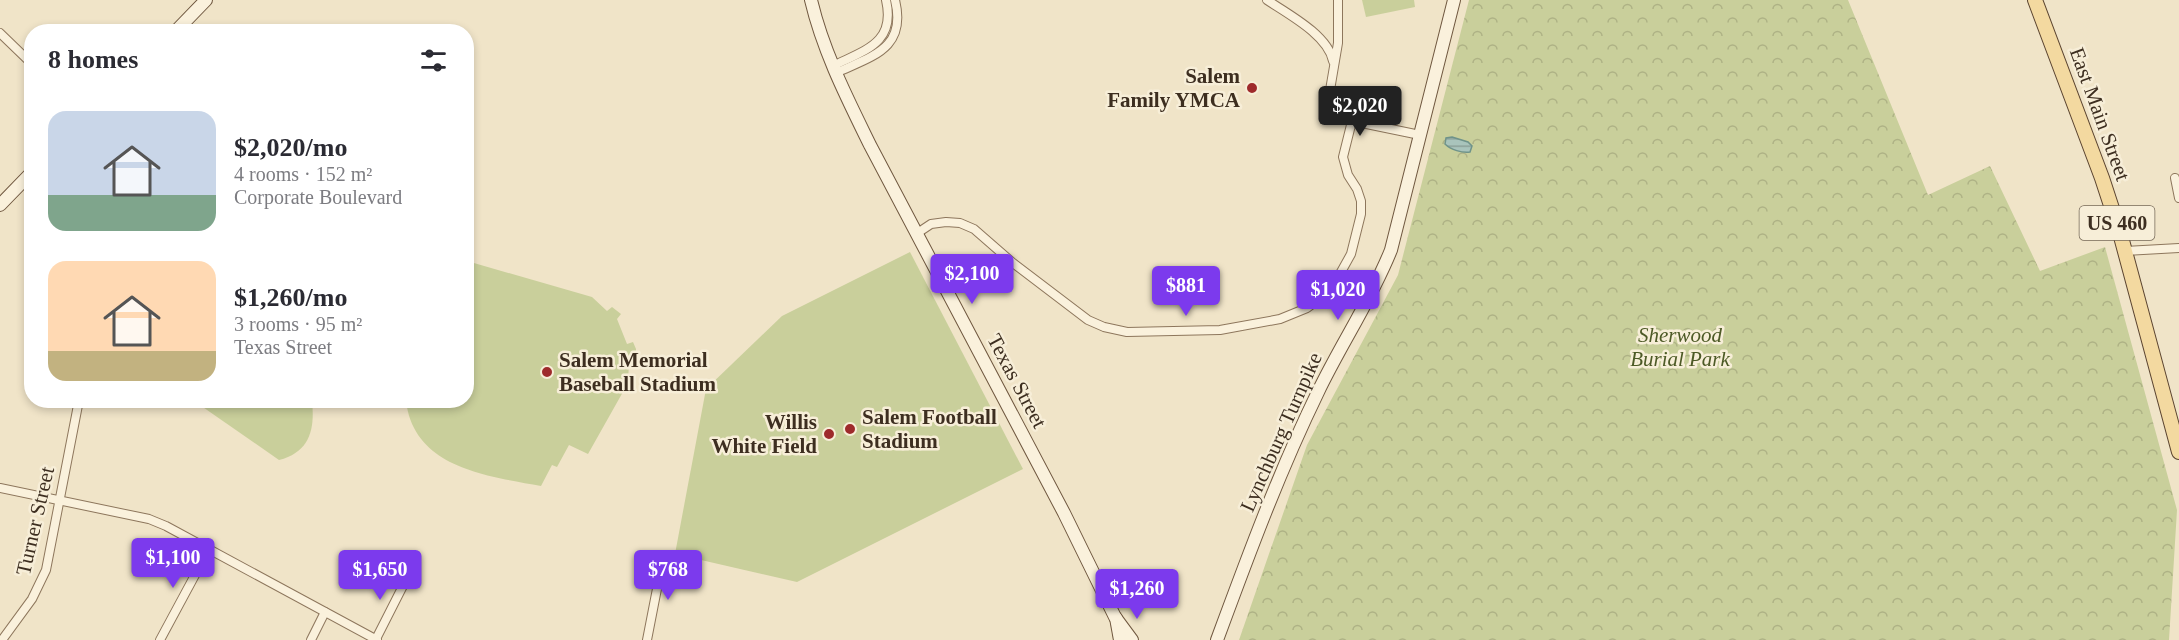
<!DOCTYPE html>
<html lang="en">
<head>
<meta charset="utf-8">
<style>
	body { margin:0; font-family:Georgia,serif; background:#f7f7f7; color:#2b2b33; height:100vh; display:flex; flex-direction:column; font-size:22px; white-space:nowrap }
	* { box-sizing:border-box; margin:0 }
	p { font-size:20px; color:#7c7c81 }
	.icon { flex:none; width:33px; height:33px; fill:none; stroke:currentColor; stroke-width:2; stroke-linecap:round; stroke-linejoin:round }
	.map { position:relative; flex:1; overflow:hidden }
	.side { position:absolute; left:24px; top:24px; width:450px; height:384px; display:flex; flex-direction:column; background:#fff; border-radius:24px; box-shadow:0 3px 9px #0003 }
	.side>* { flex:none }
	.price { position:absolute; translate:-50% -51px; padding:0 14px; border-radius:6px; background:#7c3aed; color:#fff; font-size:20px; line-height:39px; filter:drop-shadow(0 2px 3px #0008) }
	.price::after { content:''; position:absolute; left:50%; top:36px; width:18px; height:14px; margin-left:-9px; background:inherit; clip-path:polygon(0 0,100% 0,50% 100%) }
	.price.current { background:#222; color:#fff }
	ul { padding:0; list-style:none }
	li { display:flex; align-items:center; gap:18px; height:150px; padding:0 24px }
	li span { display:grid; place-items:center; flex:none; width:168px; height:120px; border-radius:18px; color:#555 }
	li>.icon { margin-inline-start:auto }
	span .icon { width:72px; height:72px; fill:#fffc; stroke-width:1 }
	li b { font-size:26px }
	h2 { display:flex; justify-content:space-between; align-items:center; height:72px; padding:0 24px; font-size:26px }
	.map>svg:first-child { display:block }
	.park { fill:url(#park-crowns) }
	.garden { fill:#c9cf9b }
	.water { fill:url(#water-rules); stroke:#6f938a; stroke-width:1.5 }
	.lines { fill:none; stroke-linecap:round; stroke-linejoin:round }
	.street-casing { stroke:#8d765c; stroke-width:10 }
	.secondary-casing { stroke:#6f573f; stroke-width:14 }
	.primary-casing { stroke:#5b4430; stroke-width:16 }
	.street { stroke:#faf1dc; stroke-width:8 }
	.secondary { stroke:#faf1dc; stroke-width:12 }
	.primary { stroke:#f3d9a0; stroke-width:14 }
	.poi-dot { fill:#9e2a2b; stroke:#f7eed8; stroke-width:2 }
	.labels { text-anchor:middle; stroke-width:5; stroke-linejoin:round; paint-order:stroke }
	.shield { fill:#f7eed8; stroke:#756857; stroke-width:1.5 }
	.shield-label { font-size:20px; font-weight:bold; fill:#3d2e20 }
	.poi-label { font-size:21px; font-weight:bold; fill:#3d2e20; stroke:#f7eed8; text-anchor:end }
	.street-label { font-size:21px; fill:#3d2e20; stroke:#f7eed8 }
	.park-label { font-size:21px; font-style:italic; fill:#4d5a26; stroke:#f7eed8 }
</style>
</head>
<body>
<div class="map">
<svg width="2179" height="640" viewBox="0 0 2179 640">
	<defs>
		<pattern id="park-crowns" width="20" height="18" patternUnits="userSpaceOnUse" patternTransform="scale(1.5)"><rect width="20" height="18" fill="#c9cf9b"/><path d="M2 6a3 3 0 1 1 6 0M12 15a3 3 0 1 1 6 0" fill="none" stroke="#aeb285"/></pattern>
		<pattern id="water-rules" width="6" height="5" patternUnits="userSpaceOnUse" patternTransform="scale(1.5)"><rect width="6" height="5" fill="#a9c4bc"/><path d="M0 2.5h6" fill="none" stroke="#8ba098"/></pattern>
	</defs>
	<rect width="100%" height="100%" fill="#f0e4c8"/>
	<polygon class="park" points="1469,0 1848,0 1928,195 1990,166 2040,271 2105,247 2177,510 2169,640 1239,640 1307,445 1398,275"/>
	<g class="garden">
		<polygon points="1362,0 1414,0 1415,7 1366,17"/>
		<polygon points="910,252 1023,469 797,582 675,554 706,389 782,316"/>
		<path d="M467 261 592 297 607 311 612 307 621 314 617 319 627 344 633 342 636 349V362H629L628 383 588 454 569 445 557 467 552 465 541 486C487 476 414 468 406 401L466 400Z"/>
		<path d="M197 401H312C315 429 310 452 279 460L197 403Z"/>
	</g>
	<path class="water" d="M1452 137 1468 142 1472 146 1470 152C1462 153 1451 150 1445 144L1446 138Z"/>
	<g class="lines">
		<defs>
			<g id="street">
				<path d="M1267 0C1288 14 1328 35 1333 61"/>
				<polyline points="1338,0 1338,43 1329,96 1333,104 1337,110 1352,121 1420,135"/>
				<polyline points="0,33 32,64"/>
				<path d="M833 66C865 50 896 43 886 0"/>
				<path d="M836 73C872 56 907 49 895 0"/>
				<polyline points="2175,178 2179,198"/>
				<polyline points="916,234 931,224 946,222 960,223 974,229 1013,263 1088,320 1104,327 1127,332 1220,330 1280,319 1307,308 1331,290 1351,254 1361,214 1361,201 1357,189 1348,175 1343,157 1352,121"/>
				<polyline points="2125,251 2179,248"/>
				<polyline points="0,488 149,519 166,526 377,640"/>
				<polyline points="376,639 408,576"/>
				<polyline points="2,640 32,599 46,570 79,400"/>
				<polyline points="160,640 209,549"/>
				<polyline points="311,640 325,612"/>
				<polyline points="647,640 663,558"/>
			</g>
			<g id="secondary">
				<path d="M811 0C823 51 847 98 870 145L1064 513 1115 617 1132 640"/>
				<polyline points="175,32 206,0"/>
				<polyline points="0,205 32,172"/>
				<polyline points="1116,618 1120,640"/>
				<path d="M1217 640C1248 556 1279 472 1318 392 1341 344 1371 300 1391 250L1454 0"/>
			</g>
			<polyline id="primary" points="2035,0 2102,178 2120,233 2179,452"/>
		</defs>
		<use href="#street" class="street-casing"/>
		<use href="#secondary" class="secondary-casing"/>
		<use href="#primary" class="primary-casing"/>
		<use href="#street" class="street"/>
		<use href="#secondary" class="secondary"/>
		<use href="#primary" class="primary"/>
	</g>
	<g class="poi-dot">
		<circle cx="1252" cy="88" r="6"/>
		<circle cx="547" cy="372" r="6"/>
		<circle cx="850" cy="429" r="6"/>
		<circle cx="829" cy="434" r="6"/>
	</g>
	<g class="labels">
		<rect class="shield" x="2079.5" y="206" width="75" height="34" rx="4.5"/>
		<g class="shield-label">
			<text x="2117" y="230">US 460</text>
		</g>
		<g class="poi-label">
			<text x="1240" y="83">Salem<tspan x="1240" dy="24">Family YMCA</tspan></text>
			<text x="559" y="367" text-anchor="start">Salem Memorial<tspan x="559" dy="24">Baseball Stadium</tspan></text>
			<text x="862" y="424" text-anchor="start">Salem Football<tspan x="862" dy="24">Stadium</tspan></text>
			<text x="817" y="429">Willis<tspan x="817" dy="24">White Field</tspan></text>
		</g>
		<g class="street-label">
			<text transform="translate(2100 114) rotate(70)" y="7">East Main Street</text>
			<text transform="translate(1017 381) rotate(62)" y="7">Texas Street</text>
			<text transform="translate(1281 432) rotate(-66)" y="7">Lynchburg Turnpike</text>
			<text transform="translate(35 521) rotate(-77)" y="7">Turner Street</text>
		</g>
		<g class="park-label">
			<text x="1680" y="342">Sherwood<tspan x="1680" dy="24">Burial Park</tspan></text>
		</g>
	</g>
</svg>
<b class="price current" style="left:1360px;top:137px">$2,020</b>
<b class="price" style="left:972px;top:305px">$2,100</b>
<b class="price" style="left:1186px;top:317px">$881</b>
<b class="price" style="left:1338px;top:321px">$1,020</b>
<b class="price" style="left:173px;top:589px">$1,100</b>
<b class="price" style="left:380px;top:601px">$1,650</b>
<b class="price" style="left:668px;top:601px">$768</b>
<b class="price" style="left:1137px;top:620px">$1,260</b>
<section class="side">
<h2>8 homes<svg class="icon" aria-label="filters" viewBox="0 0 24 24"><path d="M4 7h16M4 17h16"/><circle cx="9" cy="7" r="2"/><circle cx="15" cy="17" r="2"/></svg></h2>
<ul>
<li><span style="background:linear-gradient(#c9d6e8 70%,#7fa58c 0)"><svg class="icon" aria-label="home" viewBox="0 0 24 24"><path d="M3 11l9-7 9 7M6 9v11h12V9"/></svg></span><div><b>$2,020/mo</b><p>4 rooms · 152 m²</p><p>Corporate Boulevard</p></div></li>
<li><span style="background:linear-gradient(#ffd9b3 75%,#c2b280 0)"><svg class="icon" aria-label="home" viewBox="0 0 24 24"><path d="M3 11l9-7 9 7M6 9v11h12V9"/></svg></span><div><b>$1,260/mo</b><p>3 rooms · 95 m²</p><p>Texas Street</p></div></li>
</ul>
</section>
</div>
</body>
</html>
